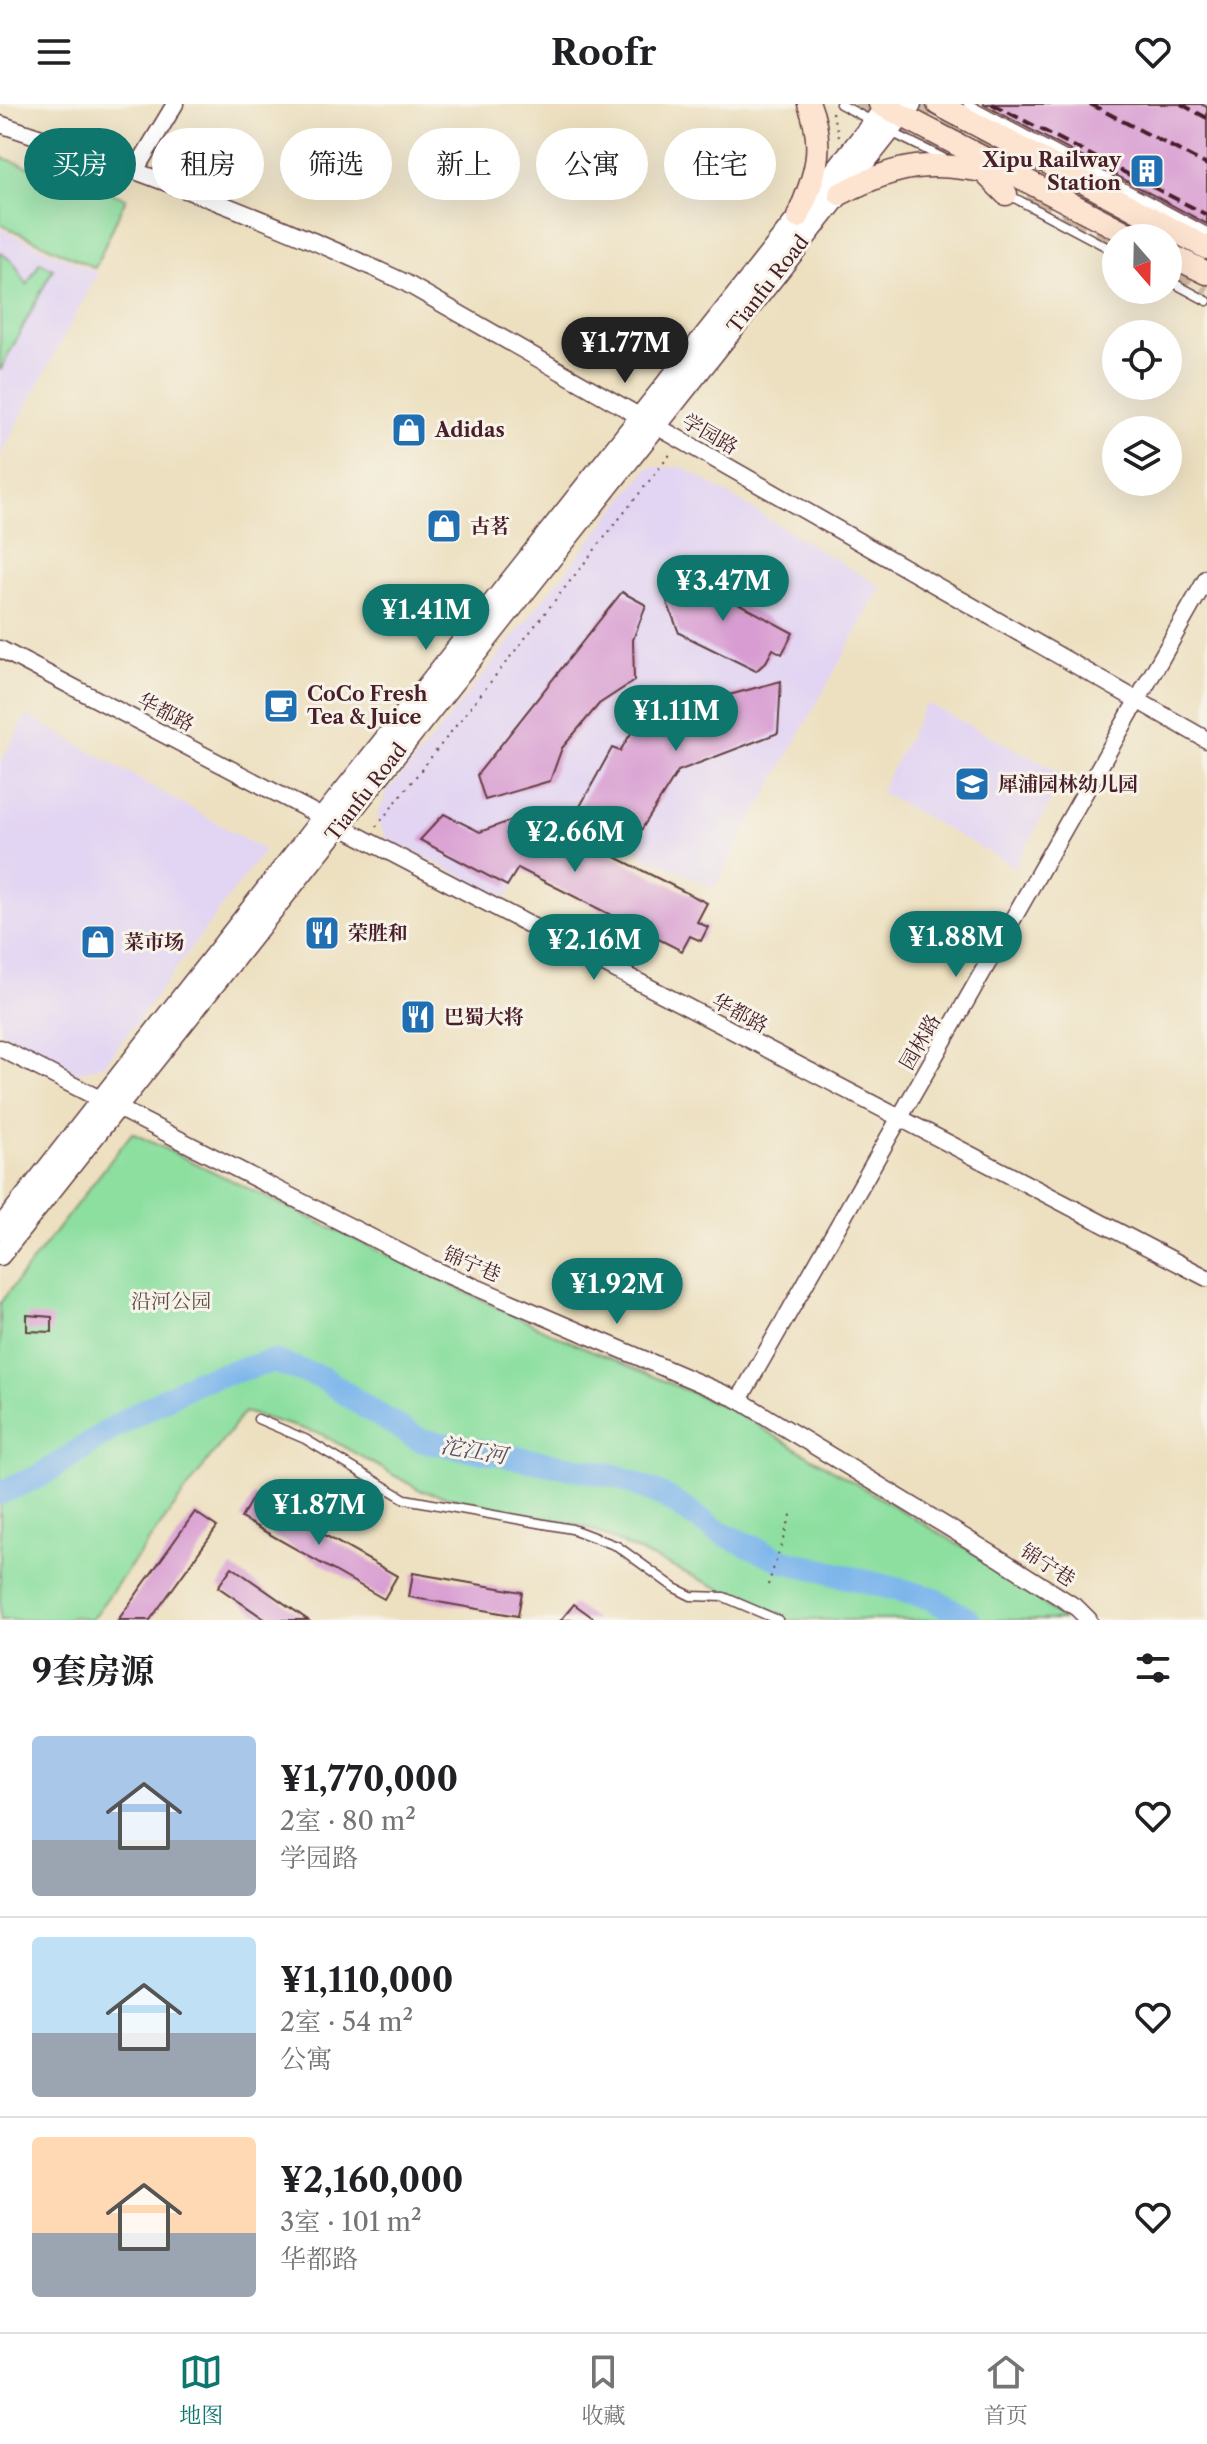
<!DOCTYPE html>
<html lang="zh">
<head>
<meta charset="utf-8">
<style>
	body { margin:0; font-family:"Libre Caslon Text","Noto Serif SC",serif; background:#f2f2f2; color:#202124; height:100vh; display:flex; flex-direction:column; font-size:30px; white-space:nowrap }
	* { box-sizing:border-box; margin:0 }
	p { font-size:26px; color:#757577 }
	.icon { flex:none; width:44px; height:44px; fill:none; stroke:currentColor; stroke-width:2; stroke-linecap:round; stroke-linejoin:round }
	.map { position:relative; height:1516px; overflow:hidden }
	.drawer { display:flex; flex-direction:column; background:#fff; flex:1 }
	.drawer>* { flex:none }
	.guide { position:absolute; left:24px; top:24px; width:800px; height:72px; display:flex; gap:16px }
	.needle { width:52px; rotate:160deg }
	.fabs { position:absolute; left:1102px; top:120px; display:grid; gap:16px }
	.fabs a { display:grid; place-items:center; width:80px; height:80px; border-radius:50%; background:#fff; box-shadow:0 8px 32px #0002; font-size:40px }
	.price { position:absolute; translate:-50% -68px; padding:0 18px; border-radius:28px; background:#0f766e; color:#fff; font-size:26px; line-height:52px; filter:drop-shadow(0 2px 4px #0008) }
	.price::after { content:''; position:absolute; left:50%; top:48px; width:24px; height:18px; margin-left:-12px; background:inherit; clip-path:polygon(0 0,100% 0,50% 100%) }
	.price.on { background:#222; color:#fff }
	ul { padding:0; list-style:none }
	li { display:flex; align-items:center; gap:24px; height:200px; padding:0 32px }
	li+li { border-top:2px solid #e0e0e0 }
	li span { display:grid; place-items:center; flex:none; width:224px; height:160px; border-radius:8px; color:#555 }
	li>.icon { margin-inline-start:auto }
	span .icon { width:96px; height:96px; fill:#fffc; stroke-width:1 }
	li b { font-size:34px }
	h2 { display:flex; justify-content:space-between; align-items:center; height:96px; padding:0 32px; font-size:34px }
	.chip { padding:0 28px; border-radius:36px; background:#fff; box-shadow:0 8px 32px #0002; font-size:28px; line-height:72px }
	.chip.on { background:#0f766e; color:#fff }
	header { display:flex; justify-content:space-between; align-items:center; height:104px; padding:0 32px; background:#fff; font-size:36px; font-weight:700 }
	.tabs { display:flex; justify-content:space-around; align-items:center; height:112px; border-top:2px solid #e0e0e0; background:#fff; font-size:22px; color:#757577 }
	.tabs a { display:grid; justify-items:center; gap:4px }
	.tabs .on { color:#0f766e }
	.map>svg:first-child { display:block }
	.built { fill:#e2d4f3 }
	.green { fill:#8ddfa0; stroke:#6c7f66; stroke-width:2 }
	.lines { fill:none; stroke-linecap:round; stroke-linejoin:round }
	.river { stroke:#7bb5eb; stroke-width:24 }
	.building { fill:#d89cd2 }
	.trunk-tunnel { stroke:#ccb9a2; stroke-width:26; stroke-dasharray:26 13; stroke-linecap:butt }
	.service-casing { stroke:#623c41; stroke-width:11 }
	.minor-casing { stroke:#623c41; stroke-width:19 }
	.tertiary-casing { stroke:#623c41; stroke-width:23 }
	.secondary-casing { stroke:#623c41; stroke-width:25 }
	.path { stroke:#623c41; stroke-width:2; stroke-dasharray:2 6; stroke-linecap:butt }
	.service { stroke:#fff; stroke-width:8 }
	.minor { stroke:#fff; stroke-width:16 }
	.tertiary { stroke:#fff; stroke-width:20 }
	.secondary { stroke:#fde4d1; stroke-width:22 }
	.rail { stroke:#4a1f2b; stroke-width:4; stroke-dasharray:12 6; stroke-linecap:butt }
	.labels { text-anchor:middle; stroke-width:6; stroke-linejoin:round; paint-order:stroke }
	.poi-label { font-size:20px; font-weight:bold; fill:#4a1f2b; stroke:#f7f3e8; text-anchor:start }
	.street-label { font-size:20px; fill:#4a1f2b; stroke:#f7f3e8 }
	.park-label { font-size:20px; fill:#5b4f48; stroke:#f7f3e8 }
	.water-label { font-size:22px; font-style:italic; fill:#594c65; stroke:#f7f3e8 }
</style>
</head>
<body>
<header><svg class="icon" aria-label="menu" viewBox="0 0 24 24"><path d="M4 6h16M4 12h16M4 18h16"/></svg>Roofr<svg class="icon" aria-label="heart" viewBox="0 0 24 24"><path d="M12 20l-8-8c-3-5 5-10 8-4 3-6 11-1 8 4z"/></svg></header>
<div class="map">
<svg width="1207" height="1516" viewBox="0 0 1207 1516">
	<rect width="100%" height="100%" fill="#f7f3e8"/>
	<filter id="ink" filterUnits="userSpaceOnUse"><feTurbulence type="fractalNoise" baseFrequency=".0125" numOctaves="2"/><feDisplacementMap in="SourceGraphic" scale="16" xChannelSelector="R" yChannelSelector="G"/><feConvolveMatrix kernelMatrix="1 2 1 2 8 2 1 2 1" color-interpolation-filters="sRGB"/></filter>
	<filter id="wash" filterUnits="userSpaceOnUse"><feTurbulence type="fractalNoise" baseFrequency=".006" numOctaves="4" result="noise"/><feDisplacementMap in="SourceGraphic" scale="32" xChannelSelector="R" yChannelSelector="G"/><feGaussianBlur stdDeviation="1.8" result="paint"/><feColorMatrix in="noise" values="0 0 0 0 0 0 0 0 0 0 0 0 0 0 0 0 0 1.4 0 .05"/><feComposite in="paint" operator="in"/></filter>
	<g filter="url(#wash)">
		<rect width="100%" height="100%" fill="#ede0c0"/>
		<g class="built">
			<polygon points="0,124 98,169 0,352"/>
			<polygon points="649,363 683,363 881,483 715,784 563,713 546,724 507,794 386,734 377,713 387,687 411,661"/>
			<polygon points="926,599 1065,671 1015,763 880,688"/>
			<polygon points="27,611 264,746 105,960 78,969 0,926 0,659"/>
		</g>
		<g class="green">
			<polygon points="0,53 126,94 95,164 0,120"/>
			<polygon points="0,148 15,160 27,181 40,158 53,165 0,267"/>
			<polygon points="132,1029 562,1234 728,1304 1012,1472 1062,1516 788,1516 586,1423 422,1387 321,1330 244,1308 91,1516 71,1512 68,1516 0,1516 0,1199"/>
		</g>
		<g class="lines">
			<polyline class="river" points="0,1389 40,1372 124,1317 198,1277 273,1257 323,1274 370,1306 420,1336 616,1372 666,1393 717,1427 784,1457 931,1494 969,1516"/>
		</g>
		<g id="blocks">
			<g class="building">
				<polygon points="983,0 1201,0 1207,3 1207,120"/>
				<polygon points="675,465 793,529 782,550 773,545 766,558 756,567 679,529 663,487"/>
				<polygon points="622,488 646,501 633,536 634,577 599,600 562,644 550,677 485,696 477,671"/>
				<polygon points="781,577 778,629 678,667 635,736 578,706 612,644 620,647 640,615"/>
				<polygon points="531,709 547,746 558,724 707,799 697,818 708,823 701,837 690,832 682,847 518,764 507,782 420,736 444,710 480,728"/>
				<polygon points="27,1211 52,1213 52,1228 27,1227"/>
				<polygon points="254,1391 397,1472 384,1495 241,1414"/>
				<polygon points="195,1408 217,1423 150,1516 118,1516"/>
				<polygon points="232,1463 308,1516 266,1516 218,1483"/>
				<polygon points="413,1469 522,1488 518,1512 409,1493"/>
				<polygon points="574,1500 596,1516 561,1516"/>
			</g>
		</g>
	</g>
	<g filter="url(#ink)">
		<use href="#blocks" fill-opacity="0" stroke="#623c41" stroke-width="2"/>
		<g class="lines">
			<g class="trunk-tunnel">
				<polyline points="855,0 1116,139"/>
				<polyline points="907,0 1161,134"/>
				<polyline points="1168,166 1207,187"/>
			</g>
			<defs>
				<g id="service">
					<polyline points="840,0 872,17"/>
					<polyline points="968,0 1207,128"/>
					<polyline points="891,28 943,54"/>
					<polyline points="1007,90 1116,148"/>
					<polyline points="1168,176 1207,197"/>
					<polyline points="258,1315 305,1335 405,1395 572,1425 617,1442 675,1484 691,1492 724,1493 778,1516"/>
				</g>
				<g id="minor">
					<path d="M0 20C138 66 273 116 404 178L1207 636"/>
					<polyline points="136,65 175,0"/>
					<polyline points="0,545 1207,1174"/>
					<polyline points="0,944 431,1164 739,1296 1002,1456 1077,1504 1089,1516"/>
					<polyline points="739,1296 1207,474"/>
				</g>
				<g id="tertiary">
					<polyline points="0,1125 323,713 888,0"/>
					<polyline points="0,1151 911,0"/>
				</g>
				<g id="secondary">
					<polyline points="880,0 1136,134"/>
					<polyline points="938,0 1207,144"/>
					<polyline points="981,65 1006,90"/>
					<path d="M840 90C902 58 928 57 996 69"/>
					<path d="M798 113C815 71 826 45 809 0"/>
					<polyline points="1168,150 1207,169"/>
				</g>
			</defs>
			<use href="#service" class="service-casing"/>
			<use href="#minor" class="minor-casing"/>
			<use href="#tertiary" class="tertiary-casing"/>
			<use href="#secondary" class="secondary-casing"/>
			<g class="path">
				<polyline points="832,8 839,33"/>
				<polyline points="376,723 672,348"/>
				<polyline points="768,1481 792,1408"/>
			</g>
			<use href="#service" class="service"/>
			<use href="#minor" class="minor"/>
			<use href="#tertiary" class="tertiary"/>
			<use href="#secondary" class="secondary"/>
			<g class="rail">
				<polyline points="992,0 1207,111"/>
				<polyline points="1090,0 1207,61"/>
				<polyline points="1181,0 1207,14"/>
			</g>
		</g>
	</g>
	<defs>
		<symbol id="building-square" viewBox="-11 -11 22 22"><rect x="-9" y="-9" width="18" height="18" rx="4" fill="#1f6fb2" stroke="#f7f3e8"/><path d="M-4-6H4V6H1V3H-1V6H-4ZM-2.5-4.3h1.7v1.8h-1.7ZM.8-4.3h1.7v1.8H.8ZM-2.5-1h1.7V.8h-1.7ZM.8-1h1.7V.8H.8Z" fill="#fff"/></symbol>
		<symbol id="shop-square" viewBox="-11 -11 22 22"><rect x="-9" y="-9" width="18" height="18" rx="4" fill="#1f6fb2" stroke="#f7f3e8"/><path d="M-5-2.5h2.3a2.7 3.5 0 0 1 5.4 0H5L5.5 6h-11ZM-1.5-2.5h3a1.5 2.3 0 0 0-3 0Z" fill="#fff"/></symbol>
		<symbol id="cafe-square" viewBox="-11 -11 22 22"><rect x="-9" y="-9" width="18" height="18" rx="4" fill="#1f6fb2" stroke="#f7f3e8"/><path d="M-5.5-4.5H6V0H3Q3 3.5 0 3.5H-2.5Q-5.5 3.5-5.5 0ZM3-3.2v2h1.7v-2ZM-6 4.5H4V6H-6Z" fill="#fff"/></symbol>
		<symbol id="school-square" viewBox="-11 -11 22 22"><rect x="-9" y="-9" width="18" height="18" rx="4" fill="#1f6fb2" stroke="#f7f3e8"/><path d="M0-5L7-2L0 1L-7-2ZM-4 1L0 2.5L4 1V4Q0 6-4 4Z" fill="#fff"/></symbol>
		<symbol id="restaurant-square" viewBox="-11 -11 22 22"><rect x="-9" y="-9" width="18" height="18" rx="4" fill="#1f6fb2" stroke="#f7f3e8"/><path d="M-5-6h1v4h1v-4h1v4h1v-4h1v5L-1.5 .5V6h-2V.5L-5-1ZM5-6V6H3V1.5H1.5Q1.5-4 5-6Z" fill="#fff"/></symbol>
	</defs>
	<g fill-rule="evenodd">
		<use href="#building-square" x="1127" y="47" width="40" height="40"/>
		<use href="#shop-square" x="389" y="306" width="40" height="40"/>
		<use href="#shop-square" x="424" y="402" width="40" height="40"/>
		<use href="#cafe-square" x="261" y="582" width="40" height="40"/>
		<use href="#school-square" x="952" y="660" width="40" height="40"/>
		<use href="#restaurant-square" x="302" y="809" width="40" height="40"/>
		<use href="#shop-square" x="78" y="818" width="40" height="40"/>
		<use href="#restaurant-square" x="398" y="893" width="40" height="40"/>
	</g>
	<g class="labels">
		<g class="poi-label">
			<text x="1121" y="63" text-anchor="end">Xipu Railway<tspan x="1121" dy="23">Station</tspan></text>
			<text x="435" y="333">Adidas</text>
			<text x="470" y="429">古茗</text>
			<text x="307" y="597">CoCo Fresh<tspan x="307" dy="23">Tea &amp; Juice</tspan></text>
			<text x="998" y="687">犀浦园林幼儿园</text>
			<text x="348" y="836">荣胜和</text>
			<text x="124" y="845">菜市场</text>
			<text x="444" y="920">巴蜀大将</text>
		</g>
		<g class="street-label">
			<text transform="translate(768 180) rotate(-52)" y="7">Tianfu Road</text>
			<text transform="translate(710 330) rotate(30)" y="7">学园路</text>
			<text transform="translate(166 608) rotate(27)" y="7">华都路</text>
			<text transform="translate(366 688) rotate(-52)" y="7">Tianfu Road</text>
			<text transform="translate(740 909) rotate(28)" y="7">华都路</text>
			<text transform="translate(920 938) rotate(-60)" y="7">园林路</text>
			<text transform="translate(472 1160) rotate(23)" y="7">锦宁巷</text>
			<text transform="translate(1048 1461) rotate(33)" y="7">锦宁巷</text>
		</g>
		<g class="park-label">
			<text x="171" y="1204">沿河公园</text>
		</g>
		<g class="water-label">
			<text transform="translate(474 1346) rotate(10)" y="8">沱江河</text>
		</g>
	</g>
</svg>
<div class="fabs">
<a><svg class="needle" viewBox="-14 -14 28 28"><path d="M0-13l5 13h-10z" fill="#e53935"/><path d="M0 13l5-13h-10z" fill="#757577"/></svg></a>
<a><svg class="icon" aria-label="locate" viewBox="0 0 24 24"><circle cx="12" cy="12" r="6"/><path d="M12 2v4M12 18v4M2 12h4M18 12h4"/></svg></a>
<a><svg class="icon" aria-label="layers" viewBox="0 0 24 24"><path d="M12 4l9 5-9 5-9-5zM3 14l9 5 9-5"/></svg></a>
</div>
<b class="price on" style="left:625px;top:281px">¥1.77M</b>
<b class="price" style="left:723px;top:519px">¥3.47M</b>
<b class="price" style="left:426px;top:548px">¥1.41M</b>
<b class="price" style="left:676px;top:649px">¥1.11M</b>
<b class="price" style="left:575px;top:770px">¥2.66M</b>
<b class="price" style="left:956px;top:875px">¥1.88M</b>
<b class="price" style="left:594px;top:878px">¥2.16M</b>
<b class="price" style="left:617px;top:1222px">¥1.92M</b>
<b class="price" style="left:319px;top:1443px">¥1.87M</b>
<div class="guide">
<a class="chip on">买房</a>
<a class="chip">租房</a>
<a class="chip">筛选</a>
<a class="chip">新上</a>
<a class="chip">公寓</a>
<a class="chip">住宅</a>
</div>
</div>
<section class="drawer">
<h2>9套房源<svg class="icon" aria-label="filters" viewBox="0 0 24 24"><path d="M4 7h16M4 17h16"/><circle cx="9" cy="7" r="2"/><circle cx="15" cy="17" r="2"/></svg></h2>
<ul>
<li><span style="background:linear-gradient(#a9c7e8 65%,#9aa5b1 0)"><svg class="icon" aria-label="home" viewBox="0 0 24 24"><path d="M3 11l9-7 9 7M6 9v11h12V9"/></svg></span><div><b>¥1,770,000</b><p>2室 · 80 m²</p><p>学园路</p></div><svg class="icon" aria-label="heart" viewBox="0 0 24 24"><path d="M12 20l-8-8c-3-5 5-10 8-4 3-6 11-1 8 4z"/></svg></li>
<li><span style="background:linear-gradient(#bfe0f5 60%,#9aa5b1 0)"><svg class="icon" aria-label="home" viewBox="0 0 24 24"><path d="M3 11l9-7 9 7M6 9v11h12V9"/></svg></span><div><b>¥1,110,000</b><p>2室 · 54 m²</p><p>公寓</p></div><svg class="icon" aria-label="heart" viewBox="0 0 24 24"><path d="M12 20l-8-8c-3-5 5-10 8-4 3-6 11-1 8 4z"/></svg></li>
<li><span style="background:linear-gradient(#ffd9b3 60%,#9aa5b1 0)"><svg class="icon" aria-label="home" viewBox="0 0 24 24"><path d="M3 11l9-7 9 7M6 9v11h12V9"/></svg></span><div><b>¥2,160,000</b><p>3室 · 101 m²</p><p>华都路</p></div><svg class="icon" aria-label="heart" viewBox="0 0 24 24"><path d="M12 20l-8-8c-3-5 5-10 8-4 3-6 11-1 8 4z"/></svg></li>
</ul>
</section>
<nav class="tabs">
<a class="on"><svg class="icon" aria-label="map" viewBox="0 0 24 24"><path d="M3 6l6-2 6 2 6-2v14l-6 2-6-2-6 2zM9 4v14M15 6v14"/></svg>地图</a>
<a><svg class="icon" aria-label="saved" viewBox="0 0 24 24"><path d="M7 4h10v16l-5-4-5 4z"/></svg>收藏</a>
<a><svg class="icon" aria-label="home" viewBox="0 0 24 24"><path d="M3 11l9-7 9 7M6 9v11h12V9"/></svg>首页</a>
</nav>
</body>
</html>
